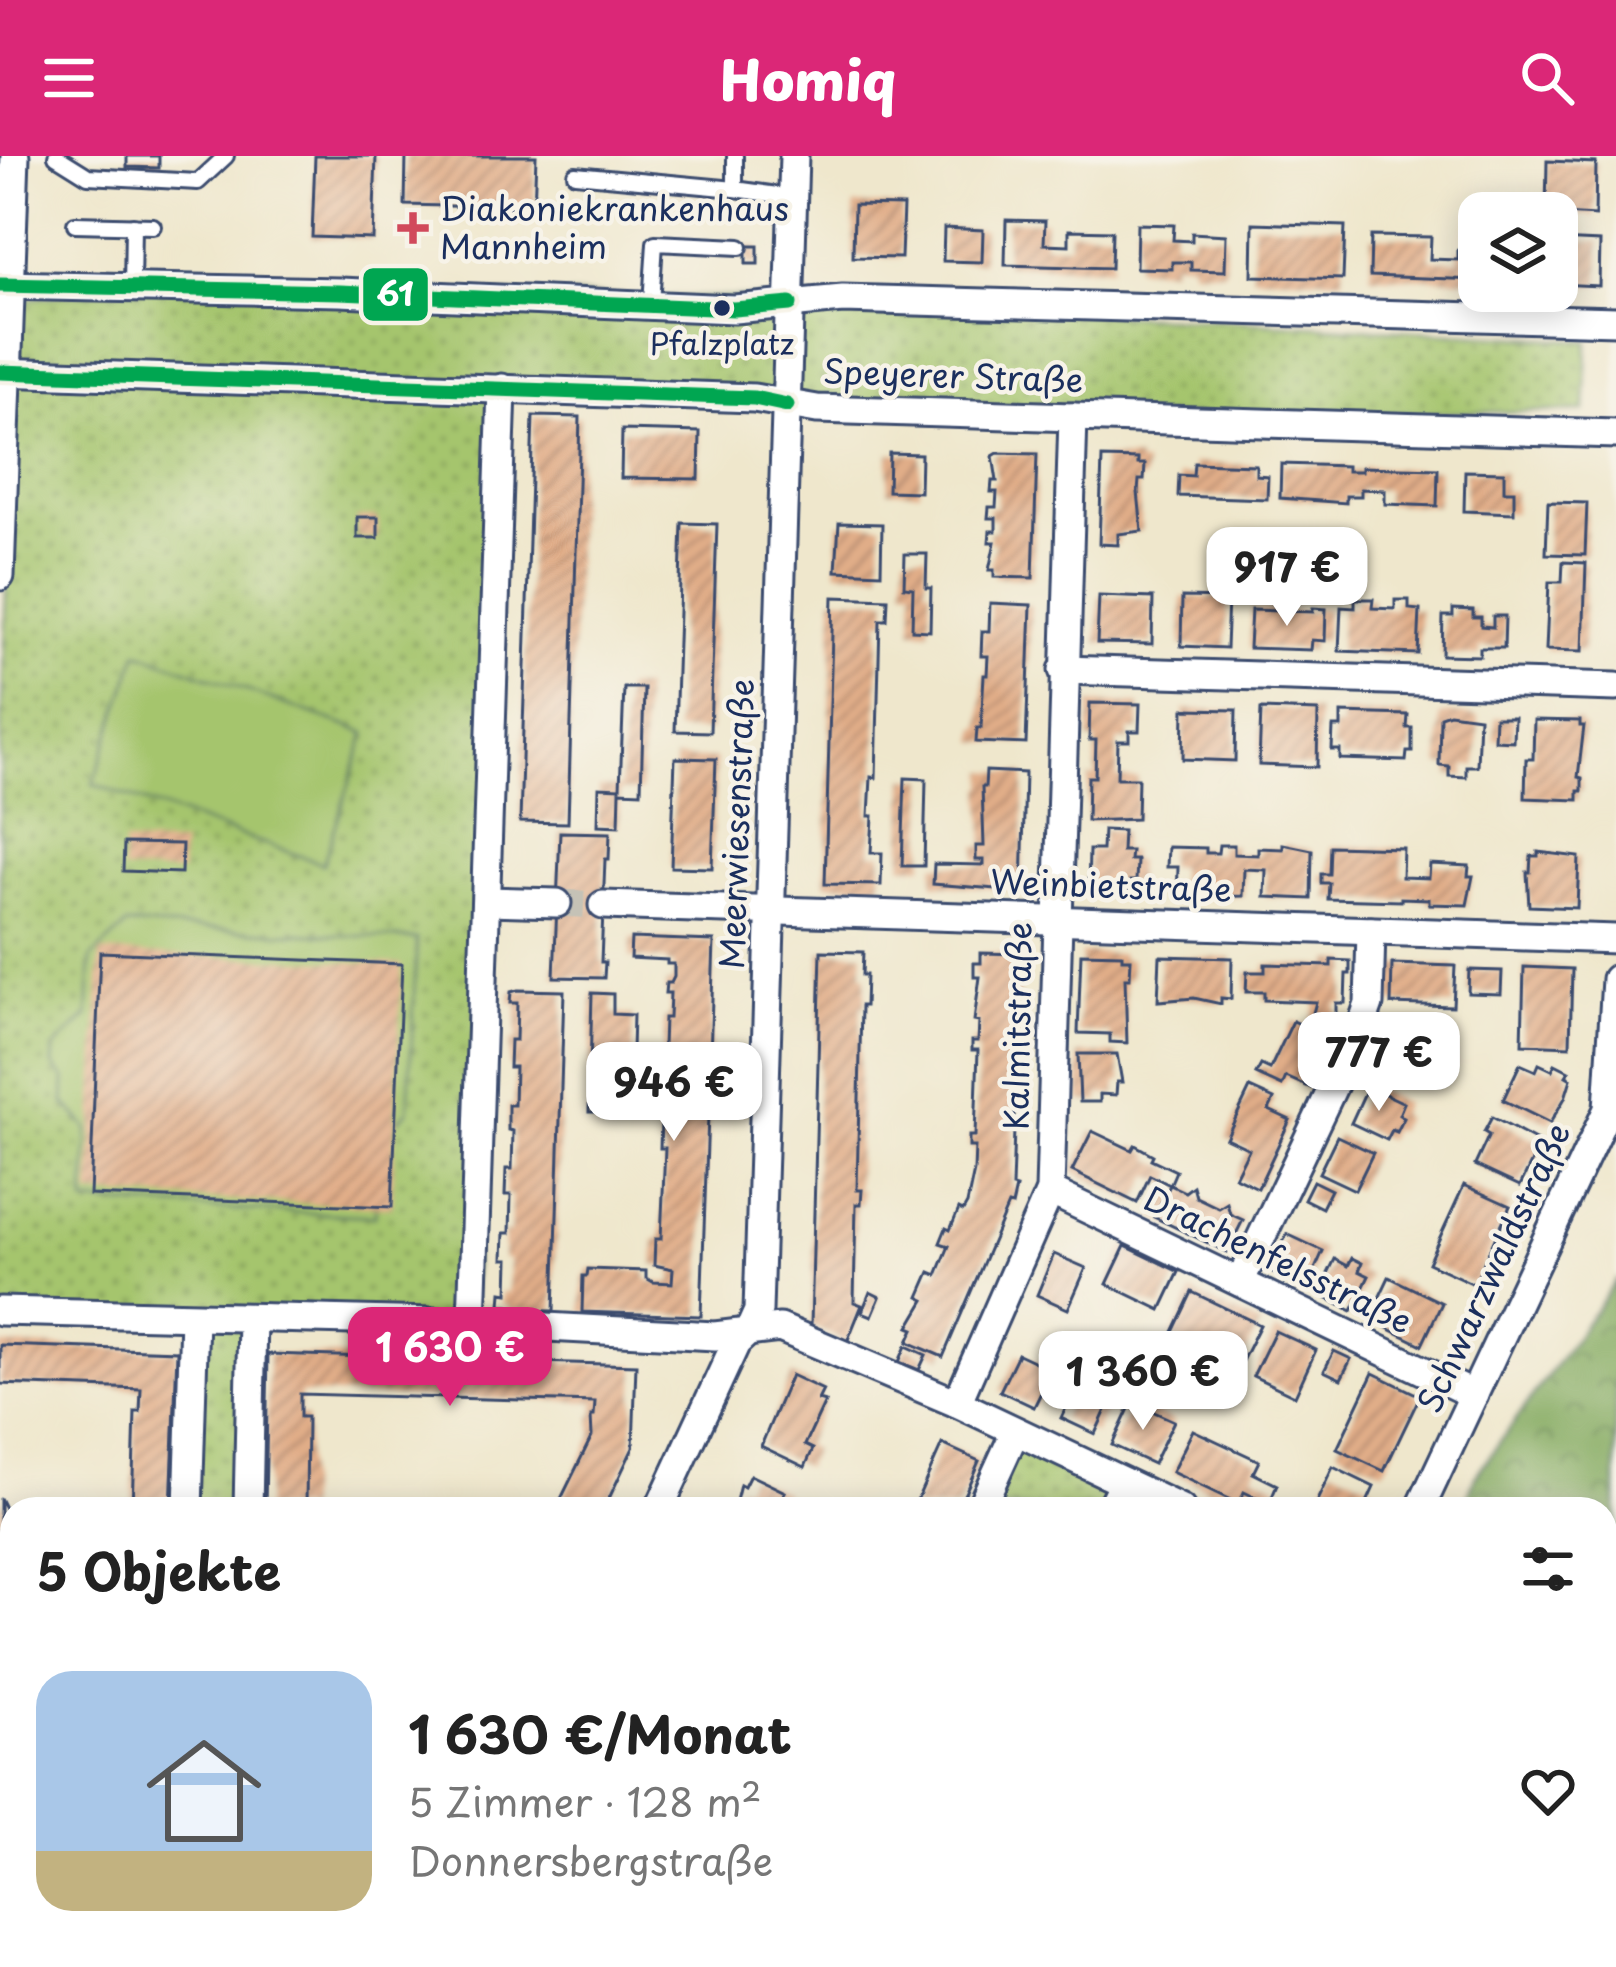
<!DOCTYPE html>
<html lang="de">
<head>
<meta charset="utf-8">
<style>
	body { margin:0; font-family:"Playpen Sans",sans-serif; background:#f6f6f6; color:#222; height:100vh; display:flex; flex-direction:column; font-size:45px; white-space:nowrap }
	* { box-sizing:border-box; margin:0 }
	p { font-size:39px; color:#767676 }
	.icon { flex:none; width:66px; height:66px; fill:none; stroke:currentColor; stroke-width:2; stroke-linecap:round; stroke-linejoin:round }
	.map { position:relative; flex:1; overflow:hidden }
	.panel { position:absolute; left:0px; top:1341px; width:1617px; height:471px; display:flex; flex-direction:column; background:#fff; border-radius:36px 36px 0 0; box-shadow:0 6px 30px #0003 }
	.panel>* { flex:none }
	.buttons { position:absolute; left:1458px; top:36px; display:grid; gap:24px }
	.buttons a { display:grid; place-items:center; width:120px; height:120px; border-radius:24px; background:#fff; box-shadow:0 6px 30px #0003; font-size:60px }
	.price { position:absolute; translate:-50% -102px; padding:0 27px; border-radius:24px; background:#fff; color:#222; font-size:39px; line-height:78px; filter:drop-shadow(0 3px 6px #0008) }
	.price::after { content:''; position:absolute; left:50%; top:72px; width:36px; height:27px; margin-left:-18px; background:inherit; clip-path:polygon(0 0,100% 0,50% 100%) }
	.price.on { background:#db2777; color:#fff }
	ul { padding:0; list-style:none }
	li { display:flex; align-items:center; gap:36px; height:300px; padding:0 36px }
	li+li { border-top:3px solid #e0e0e0 }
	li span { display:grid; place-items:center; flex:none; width:336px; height:240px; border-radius:36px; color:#555 }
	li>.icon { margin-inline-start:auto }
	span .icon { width:144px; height:144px; fill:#fffc; stroke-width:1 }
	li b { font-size:51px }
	h2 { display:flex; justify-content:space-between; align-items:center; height:144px; padding:0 36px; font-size:51px }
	header { display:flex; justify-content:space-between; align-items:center; height:156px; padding:0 36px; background:#db2777; color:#fff; font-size:54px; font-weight:800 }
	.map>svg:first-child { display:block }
	.grass { fill:url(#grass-dots); stroke:#607a66; stroke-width:3 }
	.forest { fill:url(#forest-crowns); stroke:#506c5f; stroke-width:3 }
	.garden { fill:#a5c56d; stroke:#607a66; stroke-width:3 }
	.building { fill:url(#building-hatch) }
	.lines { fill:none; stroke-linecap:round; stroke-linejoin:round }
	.street-tunnel { stroke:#c5c2b6; stroke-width:27; stroke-dasharray:27 14; stroke-linecap:butt }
	.lane-casing { stroke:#3b4b6e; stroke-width:20 }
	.street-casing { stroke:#3b4b6e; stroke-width:33 }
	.secondary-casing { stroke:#3b4b6e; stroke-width:45 }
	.lane { stroke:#fff; stroke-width:14 }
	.street { stroke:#fff; stroke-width:27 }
	.secondary { stroke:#fff; stroke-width:39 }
	.bus-1-casing { stroke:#f7f3e8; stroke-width:24 }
	.bus-1 { stroke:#00a651; stroke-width:15 }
	.poi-dot { fill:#d1495b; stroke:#f7f3e8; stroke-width:4.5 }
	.bus-dot { fill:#1b2f5e; stroke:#f7f3e8; stroke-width:4.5 }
	.labels { text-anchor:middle; stroke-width:9; stroke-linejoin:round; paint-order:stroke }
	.bus-label { font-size:30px; fill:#1b2f5e; stroke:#f7f3e8 }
	.poi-label { font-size:33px; fill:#1b2f5e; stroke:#f7f3e8; text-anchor:start }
	.street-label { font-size:33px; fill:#1b2f5e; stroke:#f7f3e8 }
	.line-badge { stroke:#f7f3e8; stroke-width:4.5 }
	.badge-label { font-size:33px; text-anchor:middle; font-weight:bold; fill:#fff }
</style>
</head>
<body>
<header><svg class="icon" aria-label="menu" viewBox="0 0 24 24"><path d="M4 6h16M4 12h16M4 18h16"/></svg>Homiq<svg class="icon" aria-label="search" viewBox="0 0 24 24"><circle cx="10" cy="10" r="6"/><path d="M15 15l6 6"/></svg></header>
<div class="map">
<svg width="1616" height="1811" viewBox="0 0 1616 1811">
	<defs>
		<pattern id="grass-dots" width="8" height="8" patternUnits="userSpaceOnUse" patternTransform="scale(3)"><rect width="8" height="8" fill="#a5c56d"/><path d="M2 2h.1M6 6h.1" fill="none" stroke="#86a05d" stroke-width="1.8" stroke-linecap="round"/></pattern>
		<pattern id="forest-crowns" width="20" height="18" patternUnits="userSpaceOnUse" patternTransform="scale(3)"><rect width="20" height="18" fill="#84aa60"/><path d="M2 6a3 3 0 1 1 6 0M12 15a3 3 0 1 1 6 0" fill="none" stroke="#6b8b52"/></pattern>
		<pattern id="building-hatch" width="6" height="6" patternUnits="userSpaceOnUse" patternTransform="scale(3)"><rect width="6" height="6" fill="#e1ad88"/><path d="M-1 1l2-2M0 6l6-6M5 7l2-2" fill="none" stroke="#b68d72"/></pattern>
	</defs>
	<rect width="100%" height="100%" fill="#f7f3e8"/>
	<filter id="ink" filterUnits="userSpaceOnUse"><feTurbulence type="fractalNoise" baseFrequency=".00833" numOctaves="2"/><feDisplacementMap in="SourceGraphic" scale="24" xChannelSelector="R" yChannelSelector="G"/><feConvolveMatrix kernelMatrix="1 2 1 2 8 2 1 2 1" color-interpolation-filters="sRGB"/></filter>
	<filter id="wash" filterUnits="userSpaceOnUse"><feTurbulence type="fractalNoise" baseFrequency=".004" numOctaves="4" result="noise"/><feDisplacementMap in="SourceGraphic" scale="48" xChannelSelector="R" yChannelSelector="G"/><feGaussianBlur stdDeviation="2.7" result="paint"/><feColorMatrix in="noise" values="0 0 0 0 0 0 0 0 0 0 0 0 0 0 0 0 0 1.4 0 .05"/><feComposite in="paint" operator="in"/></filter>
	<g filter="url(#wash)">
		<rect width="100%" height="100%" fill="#efe7cc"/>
		<g class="grass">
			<polygon points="132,133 843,143 1588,185 1585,255 1073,261 503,233 472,1167 253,1163 248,1353 188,1353 194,1161 0,1155 0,604 13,228 0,216 0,145"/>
			<polygon points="1015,1276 1123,1326 1110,1353 980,1353"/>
			<polygon points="564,1800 775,1800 785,1811 560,1811"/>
		</g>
		<polygon class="forest" points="1616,1125 1616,1811 1426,1811 1427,1800 1605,1800 1605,1353 1463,1353 1476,1319"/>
		<g class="garden">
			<polygon points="138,496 366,577 323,708 93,628"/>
			<polygon points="127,769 417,783 408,955 379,981 375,1060 85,1047 88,973 64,946 65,923 53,909 54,892 88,860 91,802"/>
		</g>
		<g id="blocks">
			<g class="building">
				<polygon points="127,0 159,0 159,12 127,11"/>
				<polygon points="315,0 376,0 373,83 312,81"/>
				<polygon points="406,0 536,0 534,52 405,49"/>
				<polygon points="1547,5 1596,7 1595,60 1546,57"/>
				<polygon points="854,49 903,50 901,102 853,101"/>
				<polygon points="1006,64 1045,65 1044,88 1069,89 1069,74 1112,75 1111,112 1005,109"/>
				<polygon points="1253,67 1345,70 1343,123 1252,120"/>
				<polygon points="1137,68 1174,69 1173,84 1192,85 1192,77 1226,79 1225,115 1191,114 1191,106 1172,106 1172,113 1136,112"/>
				<polygon points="944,72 983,74 982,106 943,105"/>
				<polygon points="1371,80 1431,81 1430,103 1458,104 1458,94 1479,94 1479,124 1370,120"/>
				<polygon points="1557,84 1600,86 1599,130 1557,128"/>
				<rect x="746" y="90" width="12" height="18"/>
				<polygon points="533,260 580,261 568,667 520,666"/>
				<polygon points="622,274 700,276 699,323 621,322"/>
				<polygon points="889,297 921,298 920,336 888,335"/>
				<polygon points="998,297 1037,298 1033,422 994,421 994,414 989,414 995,386 989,386 990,375 996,375 996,362 988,362 989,351 996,351 997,336 991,336 992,325 997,325 993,300"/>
				<polygon points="1102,302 1138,303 1138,308 1145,308 1144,324 1139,324 1138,336 1142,375 1118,378 1118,389 1099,388"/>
				<polygon points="1194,307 1256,309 1256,319 1268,320 1267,343 1178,340 1179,319 1193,320"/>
				<polygon points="1281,308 1347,310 1347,315 1362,315 1362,311 1438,313 1437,350 1385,348 1385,334 1361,333 1361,340 1346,340 1346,347 1280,342"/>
				<polygon points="1465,315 1504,316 1504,335 1514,335 1514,357 1464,355"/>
				<polygon points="1548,346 1587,347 1585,399 1546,398"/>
				<rect x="357" y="361" width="21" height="21"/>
				<polygon points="682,367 717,368 710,576 675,575"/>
				<polygon points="839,367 882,368 881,417 836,415"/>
				<polygon points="905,398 927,398 926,432 931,432 930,475 912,474 913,432 904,431"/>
				<polygon points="1563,406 1586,407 1583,495 1546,494 1549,426 1562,426"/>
				<polygon points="1099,440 1153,442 1152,488 1097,487"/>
				<polygon points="833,441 888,443 887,464 880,464 876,622 871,621 869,660 873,660 871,697 882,697 881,729 825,728"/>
				<polygon points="1182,441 1228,442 1226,492 1181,490"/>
				<polygon points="1355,443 1373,443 1372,452 1395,453 1395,444 1409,444 1409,453 1420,454 1418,498 1339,495 1341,451 1355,452"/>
				<polygon points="990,447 1031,449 1026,588 976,586 977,572 981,572 984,519 987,519 988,500 981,500 982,475 989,475"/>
				<polygon points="1313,452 1326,453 1325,485 1312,484 1311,494 1249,492 1251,454 1313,456"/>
				<polygon points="1453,453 1473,454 1473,461 1481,461 1481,470 1493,471 1493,460 1505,460 1504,492 1480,492 1480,500 1442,499 1443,460 1453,460"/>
				<polygon points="624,532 644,532 641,636 620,635 619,670 598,669 599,631 620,632"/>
				<polygon points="1090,547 1140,548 1139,575 1129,575 1129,585 1118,585 1117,622 1138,622 1137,663 1087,665 1088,621 1095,621 1096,584 1089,584"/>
				<polygon points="1184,553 1236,554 1235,605 1183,603"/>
				<polygon points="1261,553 1318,555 1317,611 1259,609"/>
				<polygon points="1341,557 1408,559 1407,572 1412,572 1412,596 1407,596 1406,605 1340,603 1340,594 1332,594 1333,571 1341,571"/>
				<polygon points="1449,557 1479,561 1477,610 1466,610 1466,621 1449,620 1449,610 1439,609 1440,560"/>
				<polygon points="1495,561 1514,561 1513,585 1494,584"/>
				<polygon points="1534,564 1580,565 1580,570 1584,570 1578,621 1582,622 1582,635 1578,635 1578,644 1525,642 1526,603 1533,603"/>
				<polygon points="675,602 716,603 712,712 671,711"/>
				<polygon points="986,615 1025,617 1022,735 933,728 934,708 984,709 984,704 976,704 976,690 984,690 982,631 985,631"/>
				<polygon points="905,622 926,623 924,710 902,710"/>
				<polygon points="1103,674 1123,675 1122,695 1131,695 1130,704 1137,704 1136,725 1130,725 1129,737 1088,736 1089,694 1102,694"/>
				<polygon points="560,676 610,677 609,703 605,703 601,806 605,806 604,822 554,821"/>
				<polygon points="124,687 182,688 181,717 123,715"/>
				<polygon points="1283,688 1312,694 1311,743 1265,741 1266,714 1244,713 1243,740 1177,742 1178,711 1167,711 1168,691 1206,692 1206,697 1218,697 1219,689 1234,689 1234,698 1258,699 1258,692 1283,693"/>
				<polygon points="1330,690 1403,692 1402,721 1429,722 1430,708 1469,710 1468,720 1473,720 1467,749 1429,748 1429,743 1401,742 1401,745 1328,743 1329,727 1321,727 1321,718 1329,718"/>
				<polygon points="1538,696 1579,701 1577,752 1529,750 1527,716 1530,716 1531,700 1538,700"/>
				<polygon points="631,782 714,785 701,1160 582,1156 583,1120 587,1120 588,1113 646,1115 646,1122 653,1126 672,1127 673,1113 654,1109 655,1083 661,1083 665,992 660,992 662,937 667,937 667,920 662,920 664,862 669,862 670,837 665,837 666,827 671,827 674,821 674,808 667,808 667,804 630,802"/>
				<polygon points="821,795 863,796 862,819 866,819 865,850 861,850 857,1034 862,1034 861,1048 856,1048 854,1146 862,1149 847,1186 811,1170"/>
				<polygon points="100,796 402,808 392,1051 90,1039"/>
				<polygon points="981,797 1020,798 1012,1031 1016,1032 1012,1050 1008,1049 943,1201 908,1186 914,1173 909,1171 925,1144 919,1141 930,1116 937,1119 949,1090 940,1087 946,1072 950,1074 959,1053 963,1055 967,1048 974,1015 975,991 969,991 969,980 975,980 978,894 972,894 972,885 978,885 979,866 974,865 980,821 974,821 974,807 981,807"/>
				<polygon points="1081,797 1122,798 1122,803 1131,803 1130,822 1125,822 1127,887 1110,886 1110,878 1078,877"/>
				<polygon points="1160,800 1232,802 1231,843 1221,842 1221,848 1194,842 1158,845"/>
				<polygon points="1331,804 1350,805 1350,818 1346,818 1345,847 1336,847 1336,870 1330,882 1334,884 1311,932 1286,921 1282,930 1256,918 1261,909 1270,913 1293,865 1309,872 1316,846 1264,844 1264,836 1246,836 1247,816 1265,816 1265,808 1331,810"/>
				<polygon points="1392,808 1455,810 1453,850 1391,848"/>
				<polygon points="1524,811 1572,813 1570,890 1522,888"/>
				<polygon points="1469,814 1502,815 1501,838 1468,837"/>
				<polygon points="518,834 564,835 554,1155 508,1154 508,1149 501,1149 502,1136 508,1137 509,1103 503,1103 504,1077 510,1077 511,1039 505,1039 506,1013 512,1013 513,975 508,974 508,949 514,949 515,911 509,911 510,884 516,884 517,847 510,847 511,836"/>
				<polygon points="592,837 613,838 613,858 633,859 631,931 611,930 610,956 589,956"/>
				<polygon points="1387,868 1424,885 1417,900 1423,911 1411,912 1404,927 1367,910"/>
				<polygon points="1078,898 1117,898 1122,926 1117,926 1116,939 1100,938 1100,946 1080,946"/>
				<polygon points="1520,908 1536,915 1539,908 1552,914 1555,908 1569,915 1566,920 1571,923 1565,942 1550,967 1503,944"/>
				<polygon points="1368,930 1404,947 1399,959 1404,962 1397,976 1392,974 1387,984 1351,967"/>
				<polygon points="1250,932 1274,943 1269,954 1290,964 1258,1032 1235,1021 1249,993 1226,982"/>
				<polygon points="1492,961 1541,987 1540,1000 1533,1003 1520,1030 1475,1009 1489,979 1484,976"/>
				<polygon points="1092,975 1132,994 1135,989 1153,999 1151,1003 1176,1015 1170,1029 1150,1019 1137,1047 1072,1015"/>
				<polygon points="1337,980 1373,997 1355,1034 1319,1017"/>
				<polygon points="1313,1025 1331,1034 1322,1052 1304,1043"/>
				<polygon points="1170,1029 1185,1036 1193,1030 1196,1041 1219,1052 1227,1047 1230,1058 1243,1064 1227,1096 1154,1061"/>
				<polygon points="1464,1029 1510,1050 1474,1128 1428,1107"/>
				<polygon points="1287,1078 1323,1095 1306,1133 1269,1115"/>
				<polygon points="1125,1090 1179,1116 1161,1154 1107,1128"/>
				<polygon points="1054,1098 1086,1112 1068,1153 1037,1139"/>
				<polygon points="1352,1102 1362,1107 1359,1115 1369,1120 1352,1155 1318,1138 1335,1103 1348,1110"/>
				<polygon points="1389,1121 1442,1147 1422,1189 1369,1163"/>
				<polygon points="870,1136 880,1141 872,1160 862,1156"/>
				<polygon points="1192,1136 1260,1169 1238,1213 1171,1180"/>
				<polygon points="1275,1175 1316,1194 1295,1240 1253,1220"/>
				<polygon points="0,1189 177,1195 171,1353 132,1353 135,1256 140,1256 141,1233 0,1228"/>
				<polygon points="906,1190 926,1199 919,1214 899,1206"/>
				<polygon points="1334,1195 1351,1203 1341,1223 1324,1215"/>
				<polygon points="268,1198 636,1209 633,1292 604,1353 556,1353 592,1280 591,1260 594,1260 595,1246 300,1238 300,1261 307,1261 306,1353 265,1353"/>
				<polygon points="1018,1198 1052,1214 1034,1251 1000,1235"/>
				<polygon points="1373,1217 1420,1240 1384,1315 1337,1293"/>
				<polygon points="791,1219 823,1234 818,1244 825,1246 805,1289 813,1293 805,1311 761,1290"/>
				<polygon points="1079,1225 1112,1241 1095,1278 1061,1262"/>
				<polygon points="1132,1246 1174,1265 1153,1308 1112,1289"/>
				<polygon points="1193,1274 1259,1305 1253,1317 1277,1329 1269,1348 1244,1336 1239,1348 1172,1316"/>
				<polygon points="942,1288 979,1305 965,1337 957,1353 913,1353"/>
				<polygon points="1333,1311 1374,1331 1364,1353 1313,1353"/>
				<polygon points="750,1319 785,1336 776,1353 734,1353 740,1329 744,1331"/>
				<polygon points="0,1342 12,1366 12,1468 0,1444"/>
				<polygon points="500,1800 555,1800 551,1811 496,1811"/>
				<polygon points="790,1800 856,1800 864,1811 799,1811"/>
				<polygon points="1036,1800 1056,1800 1064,1811 1022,1811"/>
				<polygon points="1059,1800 1127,1800 1113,1811 1067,1811"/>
				<polygon points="1160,1800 1191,1800 1176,1811 1145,1811"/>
				<polygon points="1307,1800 1348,1800 1348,1811 1306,1811"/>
			</g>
		</g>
	</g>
	<g filter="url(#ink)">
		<use href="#blocks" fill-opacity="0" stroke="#3b4b6e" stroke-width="3"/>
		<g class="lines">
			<polyline class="street-tunnel" points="557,747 603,749"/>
			<defs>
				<g id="lane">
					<polyline points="56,0 88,20 198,26 226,0"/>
					<polyline points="735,0 735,33 792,41"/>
					<polyline points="575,18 735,33"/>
					<polyline points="75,68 153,70"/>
					<polyline points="132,133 133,69"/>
					<polyline points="651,148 655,87 740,91"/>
				</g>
				<g id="street">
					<polyline points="0,129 340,136 734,153 843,143 1616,165"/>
					<polyline points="0,216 754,242 817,253 1616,278"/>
					<polyline points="0,420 15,0"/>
					<polyline points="1063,514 1616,531"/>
					<polyline points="487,745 557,747"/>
					<polyline points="603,749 1616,783"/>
					<polyline points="1050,1035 1474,1239"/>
					<polyline points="1240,1126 1360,874 1369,848 1371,775"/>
					<polyline points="0,1155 472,1167 715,1180 780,1172 957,1247 1181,1353"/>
					<polyline points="472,1167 502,232"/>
					<polyline points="957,1247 1050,1035 1073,261"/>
					<polyline points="188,1353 194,1161"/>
					<polyline points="248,1353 252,1162"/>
					<polyline points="659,1353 736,1187 749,1175 758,1155 794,0"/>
					<polyline points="980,1353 1015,1276"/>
					<polyline points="1110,1353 1123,1326"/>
					<polyline points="1420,1353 1608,953 1616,823"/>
					<polyline points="900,1800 908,1811"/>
					<polyline points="458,1811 462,1800"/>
					<polyline points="979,1811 994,1800"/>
					<polyline points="1383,1811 1384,1800"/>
				</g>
				<g id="secondary">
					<polyline points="0,1547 12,1576"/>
					<polyline points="0,1724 12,1757"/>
					<polyline points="26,1800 30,1811"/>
					<polyline points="67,1800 68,1811"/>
				</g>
			</defs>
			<use href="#lane" class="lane-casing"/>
			<use href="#street" class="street-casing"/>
			<use href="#secondary" class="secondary-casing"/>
			<use href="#lane" class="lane"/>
			<use href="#street" class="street"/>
			<use href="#secondary" class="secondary"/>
			<defs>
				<g id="bus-1">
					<polyline points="0,129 340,136 734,153 790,148"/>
					<polyline points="0,216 754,242 787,249"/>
				</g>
			</defs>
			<use href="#bus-1" class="bus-1-casing"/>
			<use href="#bus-1" class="bus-1"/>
		</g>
	</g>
	<path class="poi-dot" d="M407 54h12v12h12v12h-12v12h-12v-12h-12v-12h12z"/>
	<circle class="bus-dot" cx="722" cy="152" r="10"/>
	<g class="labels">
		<g class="bus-label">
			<text x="722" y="199">Pfalzplatz</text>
		</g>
		<g class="poi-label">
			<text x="440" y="65">Diakoniekrankenhaus<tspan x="440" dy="38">Mannheim</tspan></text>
		</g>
		<g class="street-label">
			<text transform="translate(953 220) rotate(2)" y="12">Speyerer Straße</text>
			<text transform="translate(737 668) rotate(-88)" y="12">Meerwiesenstraße</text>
			<text transform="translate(1111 730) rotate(2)" y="12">Weinbietstraße</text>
			<text transform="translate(1018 870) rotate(-89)" y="12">Kalmitstraße</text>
			<text transform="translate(1278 1104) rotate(26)" y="12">Drachenfelsstraße</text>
			<text transform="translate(1494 1112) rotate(-65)" y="12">Schwarzwaldstraße</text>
		</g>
	</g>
	<rect class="line-badge" x="361" y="110" width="69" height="57" rx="12" fill="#00a651"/>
	<g class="badge-label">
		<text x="395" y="150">61</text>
	</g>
</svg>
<div class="buttons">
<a><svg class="icon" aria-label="layers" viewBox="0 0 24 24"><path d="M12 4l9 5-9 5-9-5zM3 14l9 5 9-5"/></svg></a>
</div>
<b class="price" style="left:1287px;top:473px">917 €</b>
<b class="price" style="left:1379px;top:958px">777 €</b>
<b class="price" style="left:674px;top:988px">946 €</b>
<b class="price on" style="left:450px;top:1253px">1 630 €</b>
<b class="price" style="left:1143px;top:1277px">1 360 €</b>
<section class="panel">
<h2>5 Objekte<svg class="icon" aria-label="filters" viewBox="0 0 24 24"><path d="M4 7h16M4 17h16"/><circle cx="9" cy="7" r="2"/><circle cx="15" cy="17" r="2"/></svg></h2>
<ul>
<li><span style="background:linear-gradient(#a9c7e8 75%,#c2b280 0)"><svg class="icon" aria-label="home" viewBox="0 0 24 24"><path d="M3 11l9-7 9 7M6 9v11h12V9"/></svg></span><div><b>1 630 €/Monat</b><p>5 Zimmer · 128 m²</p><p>Donnersbergstraße</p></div><svg class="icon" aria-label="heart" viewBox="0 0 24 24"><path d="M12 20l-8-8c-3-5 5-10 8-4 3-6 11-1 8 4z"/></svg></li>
</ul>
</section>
</div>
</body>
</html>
